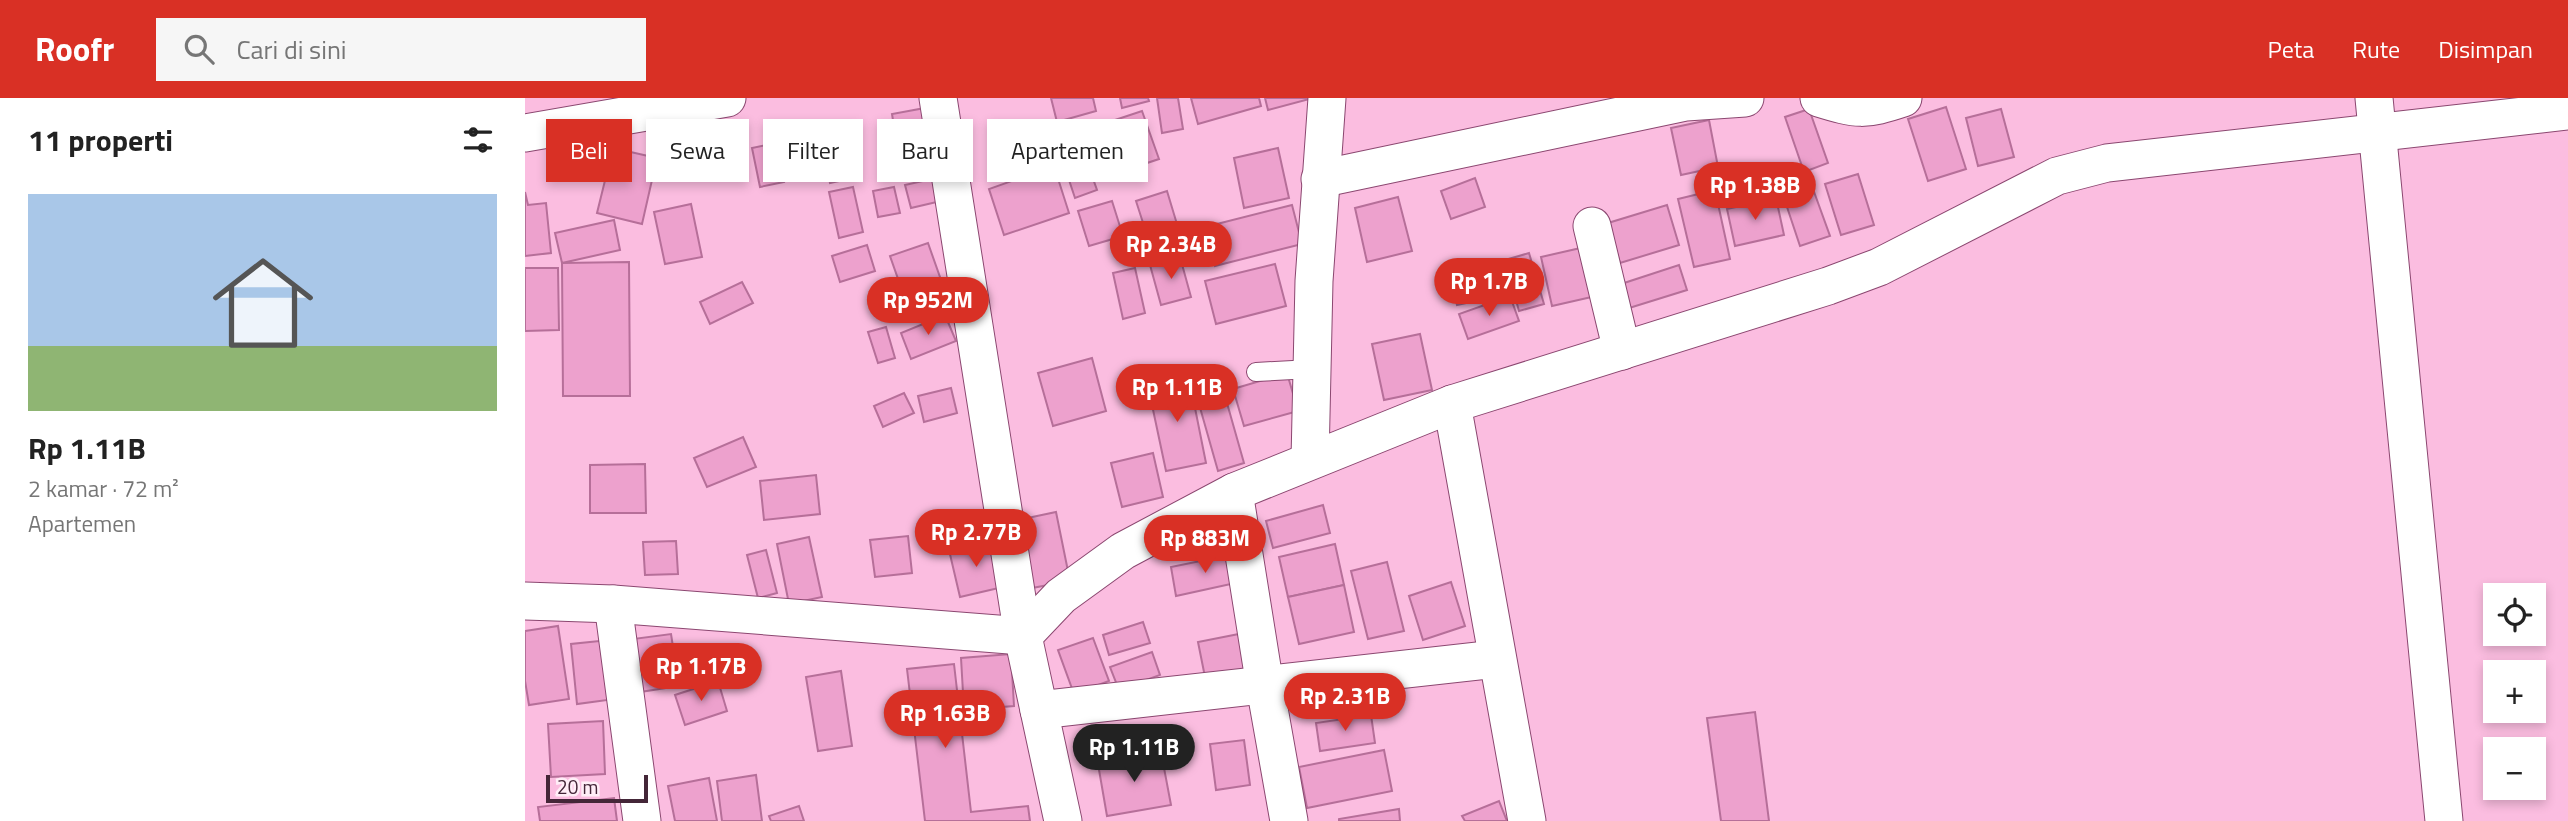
<!DOCTYPE html>
<html lang="id">
<head>
<meta charset="utf-8">
<style>
	body { margin:0; font-family:"Titillium Web",sans-serif; background:#f6f6f6; color:#222; height:100vh; display:flex; flex-direction:column; font-size:26px; white-space:nowrap }
	* { box-sizing:border-box; margin:0 }
	p { font-size:23px; color:#767676 }
	.icon { flex:none; width:38px; height:38px; fill:none; stroke:currentColor; stroke-width:2; stroke-linecap:round; stroke-linejoin:round }
	.map { position:relative; flex:1; overflow:hidden }
	.sheet { display:flex; flex-direction:column; background:#fff; width:525px }
	.sheet>* { flex:none }
	.guide { position:absolute; left:21px; top:21px; width:665px; height:63px; display:flex; gap:14px }
	.buttons { position:absolute; left:1958px; top:485px; display:grid; gap:14px }
	.buttons a { display:grid; place-items:center; width:63px; height:63px; border-radius:0px; background:#fff; box-shadow:0 4px 10px #0003; font-size:35px }
	.scale { position:absolute; left:21px; bottom:18px; width:102px; box-sizing:border-box; padding-left:7px; border:4px solid #442638; border-top:0; font-size:19px; line-height:24px; white-space:nowrap; color:#442638; -webkit-text-stroke:5px #ffeef7; paint-order:stroke }
	.price { position:absolute; translate:-50% -60px; padding:0 16px; border-radius:24px; background:#d93025; color:#fff; font-size:23px; line-height:46px; filter:drop-shadow(0 2px 4px #0008) }
	.price::after { content:''; position:absolute; left:50%; top:42px; width:21px; height:16px; margin-left:-10px; background:inherit; clip-path:polygon(0 0,100% 0,50% 100%) }
	.price.on { background:#222; color:#fff }
	ul { padding:0; list-style:none }
	li { display:grid; align-content:center; gap:14px; height:371px; padding:0 28px }
	li+li { border-top:2px solid #e0e0e0 }
	li span { display:grid; place-items:center; height:217px; border-radius:0px; color:#555 }
	li>.icon { margin-inline-start:auto }
	span .icon { width:126px; height:126px; fill:#fffc; stroke-width:1 }
	li b { font-size:30px }
	h2 { display:flex; justify-content:space-between; align-items:center; height:84px; padding:0 28px; font-size:30px }
	.pill { padding:0 24px; border-radius:0px; background:#fff; box-shadow:0 4px 10px #0003; font-size:24px; line-height:63px }
	.pill.on { background:#d93025; color:#fff }
	header { display:flex; align-items:center; gap:42px; box-sizing:border-box; height:98px; padding:0 35px; background:#d93025; color:#fff }
	header strong { font-size:33px }
	nav { display:flex; gap:38px; margin-inline-start:auto; font-size:24px }
	.search { width:490px; height:63px; background:#f6f6f6; display:flex; align-items:center; gap:18px; box-sizing:border-box; padding:0 24px; border-radius:0px; color:#767676; font-size:26px }
	main { display:flex; flex:1; min-height:0 }
	.map>svg:first-child { display:block }
	.building { fill:#eda1cd; stroke:#b66f99; stroke-width:2 }
	.lines { fill:none; stroke-linecap:round; stroke-linejoin:round }
	.service-casing { stroke:#8b4770; stroke-width:20 }
	.minor-casing { stroke:#8b4770; stroke-width:39 }
	.service { stroke:#fff; stroke-width:18 }
	.minor { stroke:#fff; stroke-width:37 }
</style>
</head>
<body>
<header>
<strong>Roofr</strong>
<div class="search"><svg class="icon" aria-label="search" viewBox="0 0 24 24"><circle cx="10" cy="10" r="6"/><path d="M15 15l6 6"/></svg>Cari di sini</div>
<nav><a>Peta</a><a>Rute</a><a>Disimpan</a></nav>
</header>
<main>
<section class="sheet">
<h2>11 properti<svg class="icon" aria-label="filters" viewBox="0 0 24 24"><path d="M4 7h16M4 17h16"/><circle cx="9" cy="7" r="2"/><circle cx="15" cy="17" r="2"/></svg></h2>
<ul>
<li><span style="background:linear-gradient(#a9c7e8 70%,#8fb573 0)"><svg class="icon" aria-label="home" viewBox="0 0 24 24"><path d="M3 11l9-7 9 7M6 9v11h12V9"/></svg></span><div><b>Rp 1.11B</b><p>2 kamar · 72 m²</p><p>Apartemen</p></div></li>
</ul>
</section>
<div class="map">
<svg width="2043" height="723" viewBox="0 0 2043 723">
	<rect width="100%" height="100%" fill="#fbbde0"/>
	<g class="building">
		<polygon points="526,0 568,0 571,13 532,24"/>
		<polygon points="595,0 623,0 624,3 597,10"/>
		<polygon points="632,0 653,0 658,31 637,35"/>
		<polygon points="666,0 734,0 736,8 673,26"/>
		<polygon points="740,0 788,0 743,12"/>
		<polygon points="1421,9 1441,71 1403,83 1383,21"/>
		<polygon points="400,10 408,54 374,60 367,16"/>
		<polygon points="1284,11 1303,65 1279,74 1260,19"/>
		<polygon points="1476,11 1489,59 1453,68 1441,20"/>
		<polygon points="617,13 634,61 577,80 560,32"/>
		<polygon points="1184,22 1193,69 1156,77 1146,30"/>
		<polygon points="321,30 332,79 305,85 294,35"/>
		<polygon points="551,33 572,92 550,100 530,40"/>
		<polygon points="251,45 259,84 235,89 227,50"/>
		<polygon points="88,50 132,60 117,126 72,115"/>
		<polygon points="753,50 764,100 719,110 709,60"/>
		<polygon points="529,68 544,115 479,137 464,91"/>
		<polygon points="1333,76 1349,127 1316,137 1300,86"/>
		<polygon points="411,80 416,103 386,110 380,87"/>
		<polygon points="950,80 960,109 926,121 916,93"/>
		<polygon points="328,89 338,134 314,140 304,94"/>
		<polygon points="369,89 375,115 353,119 348,93"/>
		<polygon points="1288,91 1305,138 1275,148 1259,100"/>
		<polygon points="1190,92 1205,161 1169,169 1153,101"/>
		<polygon points="642,93 658,146 628,156 611,103"/>
		<polygon points="0,94 3,107 21,105 26,155 0,158"/>
		<polygon points="873,99 887,153 842,164 830,110"/>
		<polygon points="1251,100 1259,137 1210,148 1202,111"/>
		<polygon points="587,103 598,138 564,148 553,113"/>
		<polygon points="166,106 177,159 140,166 129,114"/>
		<polygon points="767,107 777,146 690,168 680,129"/>
		<polygon points="1142,107 1154,147 1095,165 1083,125"/>
		<polygon points="89,122 95,152 37,165 30,135"/>
		<polygon points="403,145 416,182 378,195 365,158"/>
		<polygon points="342,147 350,173 315,184 307,158"/>
		<polygon points="1060,149 1071,198 1027,208 1016,159"/>
		<polygon points="1004,155 1019,206 994,213 980,162"/>
		<polygon points="655,159 666,199 636,207 625,167"/>
		<polygon points="955,163 964,200 932,207 924,170"/>
		<polygon points="104,164 105,298 38,298 37,165"/>
		<polygon points="750,166 761,208 691,226 680,183"/>
		<polygon points="1154,167 1162,192 1101,211 1093,187"/>
		<polygon points="0,170 33,170 34,232 0,233"/>
		<polygon points="610,170 620,215 598,221 588,175"/>
		<polygon points="217,184 228,205 185,226 175,204"/>
		<polygon points="985,198 994,223 943,241 934,216"/>
		<polygon points="420,217 431,243 386,261 376,235"/>
		<polygon points="361,229 370,260 353,265 343,234"/>
		<polygon points="895,236 907,292 859,302 847,246"/>
		<polygon points="567,260 581,313 528,328 513,275"/>
		<polygon points="762,275 773,313 719,328 708,291"/>
		<polygon points="664,280 681,365 641,373 623,288"/>
		<polygon points="426,290 432,315 399,324 393,298"/>
		<polygon points="698,291 719,365 693,373 672,299"/>
		<polygon points="379,295 389,315 358,329 349,308"/>
		<polygon points="218,339 231,369 182,389 169,360"/>
		<polygon points="628,355 638,399 597,409 586,365"/>
		<polygon points="120,366 121,415 65,415 65,367"/>
		<polygon points="291,377 295,416 239,422 235,383"/>
		<polygon points="798,407 805,435 748,450 741,423"/>
		<polygon points="531,414 545,483 507,490 493,422"/>
		<polygon points="383,438 387,475 350,479 345,442"/>
		<polygon points="284,439 297,499 264,506 252,446"/>
		<polygon points="466,442 478,489 435,499 424,452"/>
		<polygon points="151,443 153,476 120,477 118,444"/>
		<polygon points="810,446 819,487 763,499 754,459"/>
		<polygon points="241,452 252,495 233,500 222,457"/>
		<polygon points="710,456 715,484 651,498 646,469"/>
		<polygon points="862,464 879,533 843,541 826,473"/>
		<polygon points="926,484 940,528 898,542 884,498"/>
		<polygon points="819,487 829,534 774,546 763,499"/>
		<polygon points="618,524 625,545 584,557 578,537"/>
		<polygon points="33,528 44,601 4,607 0,583 0,533"/>
		<polygon points="724,534 732,573 681,584 673,544"/>
		<polygon points="146,536 154,588 115,594 108,541"/>
		<polygon points="568,540 584,583 549,596 533,552"/>
		<polygon points="84,542 90,601 52,606 46,546"/>
		<polygon points="627,554 635,577 594,592 585,569"/>
		<polygon points="486,556 489,608 439,612 436,560"/>
		<polygon points="429,566 446,714 503,708 505,723 400,723 382,571"/>
		<polygon points="316,573 327,648 293,653 281,579"/>
		<polygon points="193,583 202,613 160,627 150,597"/>
		<polygon points="1230,614 1244,723 1196,723 1182,620"/>
		<polygon points="846,617 850,645 795,653 791,625"/>
		<polygon points="78,623 80,676 26,679 23,626"/>
		<polygon points="719,642 725,687 691,692 685,646"/>
		<polygon points="859,652 867,693 782,710 774,669"/>
		<polygon points="636,654 646,707 582,718 573,666"/>
		<polygon points="231,677 237,723 197,723 192,683"/>
		<polygon points="184,680 192,723 150,723 143,688"/>
		<polygon points="89,700 92,723 15,723 13,709"/>
		<polygon points="974,703 982,723 940,723 937,718"/>
		<polygon points="274,708 279,723 246,723 244,718"/>
		<polygon points="874,711 875,723 814,723 814,721"/>
	</g>
	<g class="lines">
		<defs>
			<polyline id="service" points="731,274 786,271"/>
			<g id="minor">
				<polyline points="413,0 498,538 538,723"/>
				<path d="M1294 0C1333 12 1339 13 1378 0"/>
				<polyline points="1849,0 1919,723"/>
				<polyline points="0,35 202,0"/>
				<polyline points="795,81 1161,4 1220,0"/>
				<polyline points="1067,128 1097,253"/>
				<polyline points="927,306 1002,723"/>
				<polyline points="785,362 789,183 802,0"/>
				<polyline points="709,394 740,588 764,723"/>
				<polyline points="0,503 88,506 498,538 536,498 598,453 709,394 927,306 1303,188 1354,169 1532,78 1582,65 2043,13"/>
				<polyline points="88,506 117,723"/>
				<polyline points="514,612 971,561"/>
			</g>
		</defs>
		<use href="#service" class="service-casing"/>
		<use href="#minor" class="minor-casing"/>
		<use href="#service" class="service"/>
		<use href="#minor" class="minor"/>
	</g>
</svg>
<div class="buttons">
<a><svg class="icon" aria-label="locate" viewBox="0 0 24 24"><circle cx="12" cy="12" r="6"/><path d="M12 2v4M12 18v4M2 12h4M18 12h4"/></svg></a>
<a>+</a>
<a>−</a>
</div>
<div class="scale">20 m</div>
<b class="price" style="left:1230px;top:124px">Rp 1.38B</b>
<b class="price" style="left:646px;top:183px">Rp 2.34B</b>
<b class="price" style="left:964px;top:220px">Rp 1.7B</b>
<b class="price" style="left:403px;top:239px">Rp 952M</b>
<b class="price" style="left:652px;top:326px">Rp 1.11B</b>
<b class="price" style="left:451px;top:471px">Rp 2.77B</b>
<b class="price" style="left:680px;top:477px">Rp 883M</b>
<b class="price" style="left:176px;top:605px">Rp 1.17B</b>
<b class="price" style="left:820px;top:635px">Rp 2.31B</b>
<b class="price" style="left:420px;top:652px">Rp 1.63B</b>
<b class="price on" style="left:609px;top:686px">Rp 1.11B</b>
<div class="guide">
<a class="pill on">Beli</a>
<a class="pill">Sewa</a>
<a class="pill">Filter</a>
<a class="pill">Baru</a>
<a class="pill">Apartemen</a>
</div>
</div>
</main>
</body>
</html>
